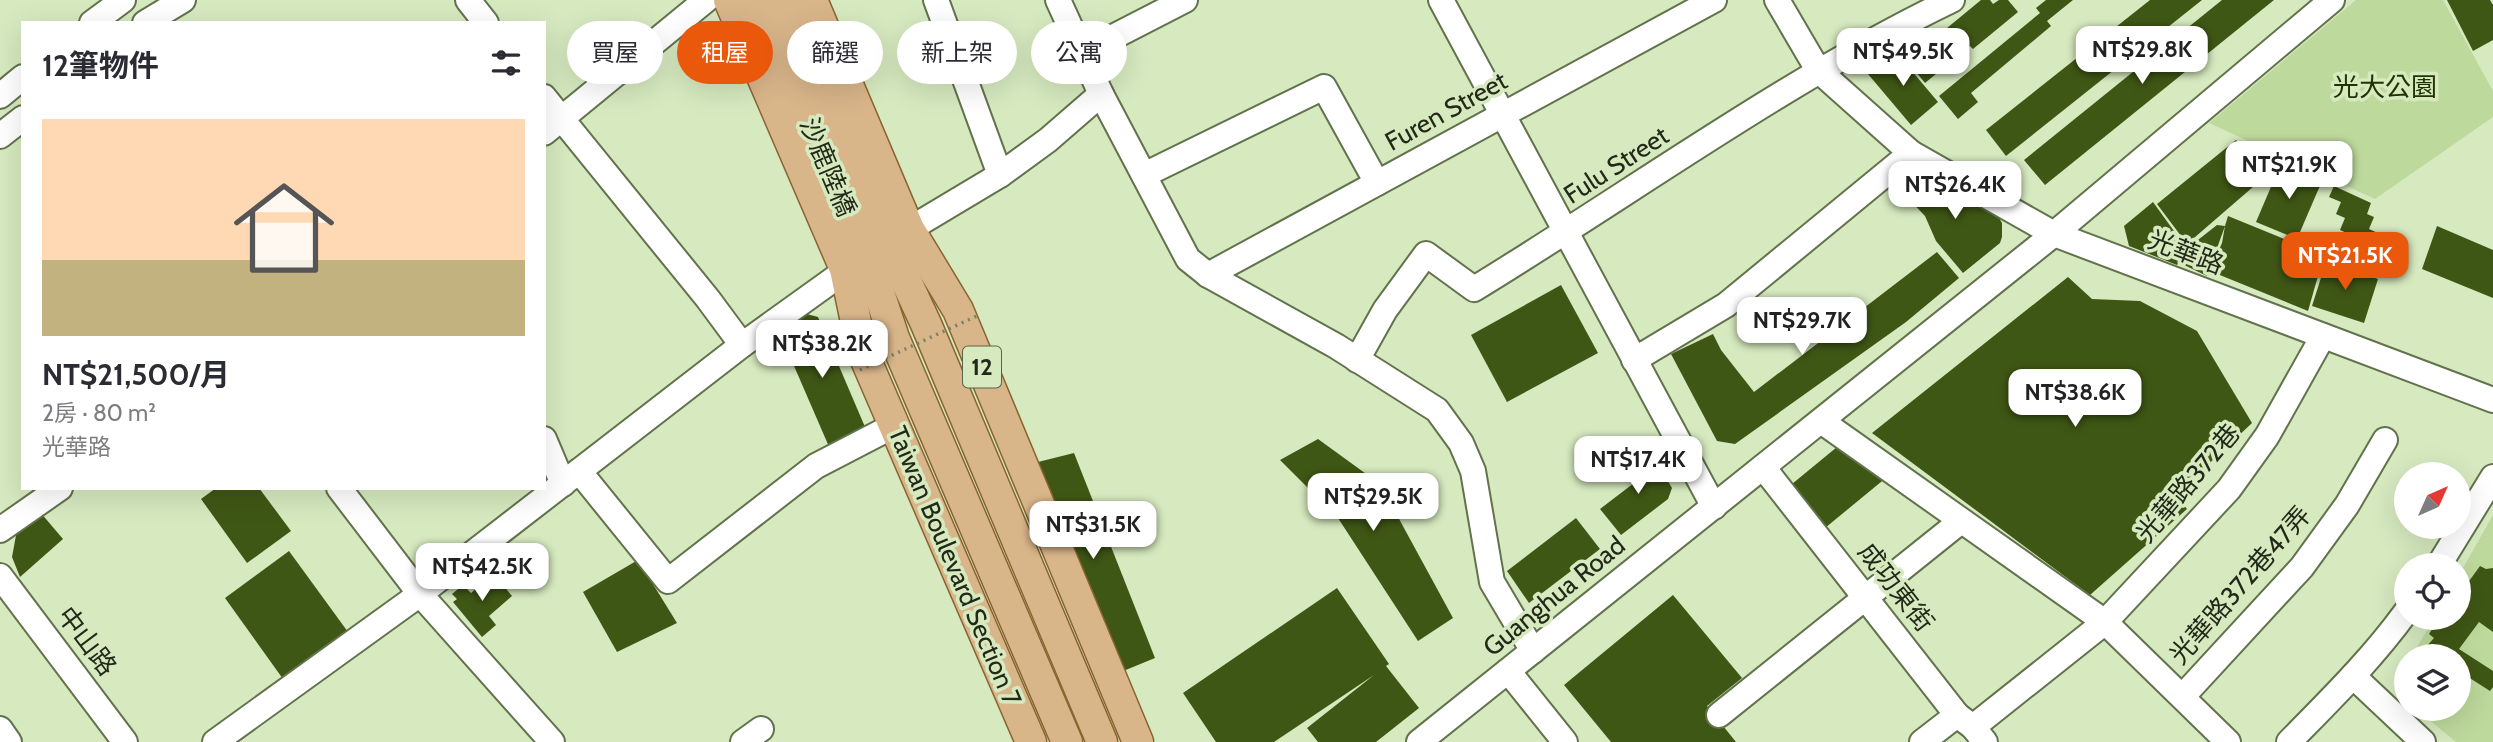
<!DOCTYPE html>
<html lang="zh-TW">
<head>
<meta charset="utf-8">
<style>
	body { margin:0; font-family:Cabin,"Noto Sans TC",sans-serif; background:#f2f2f3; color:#2b2b33; height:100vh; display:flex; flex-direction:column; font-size:26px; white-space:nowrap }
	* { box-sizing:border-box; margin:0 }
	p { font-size:23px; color:#7c7c81 }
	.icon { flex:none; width:38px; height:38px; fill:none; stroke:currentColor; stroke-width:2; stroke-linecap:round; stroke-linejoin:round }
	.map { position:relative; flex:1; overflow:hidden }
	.sheet { position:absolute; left:21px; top:21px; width:525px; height:469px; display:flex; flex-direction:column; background:#fff; border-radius:0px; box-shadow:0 7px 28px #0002 }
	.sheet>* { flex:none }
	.top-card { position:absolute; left:567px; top:21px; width:665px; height:63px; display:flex; gap:14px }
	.needle { width:46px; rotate:45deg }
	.fabs { position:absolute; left:2394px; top:462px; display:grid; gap:14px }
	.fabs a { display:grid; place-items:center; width:77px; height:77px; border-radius:50%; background:#fff; box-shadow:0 7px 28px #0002; font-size:35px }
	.price { position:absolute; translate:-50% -60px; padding:0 16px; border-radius:14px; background:#fff; color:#222; font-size:23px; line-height:46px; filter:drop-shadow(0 2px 4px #0008) }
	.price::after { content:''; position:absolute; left:50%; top:42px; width:21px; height:16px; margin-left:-10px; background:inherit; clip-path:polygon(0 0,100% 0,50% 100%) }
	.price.active { background:#ea580c; color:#fff }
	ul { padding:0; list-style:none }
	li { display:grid; align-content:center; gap:14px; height:371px; padding:0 21px }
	li span { display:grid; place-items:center; height:217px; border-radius:0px; color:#555 }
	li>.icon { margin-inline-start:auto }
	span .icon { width:126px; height:126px; fill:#fffc; stroke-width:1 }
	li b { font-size:30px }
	h2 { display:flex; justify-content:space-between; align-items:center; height:84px; padding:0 21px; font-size:30px }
	.chip { padding:0 24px; border-radius:32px; background:#fff; box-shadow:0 7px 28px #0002; font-size:24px; line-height:63px }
	.chip.active { background:#ea580c; color:#fff }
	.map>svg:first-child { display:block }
	.green { fill:#bed99c }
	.building { fill:#3f5715 }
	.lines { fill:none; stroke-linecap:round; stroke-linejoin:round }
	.minor-casing { stroke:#61724c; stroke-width:28 }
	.major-casing { stroke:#896430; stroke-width:33 }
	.minor { stroke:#fff; stroke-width:24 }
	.major { stroke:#d9b58a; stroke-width:30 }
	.path-bridge { stroke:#768367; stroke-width:3.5; stroke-dasharray:2 5; stroke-linecap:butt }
	.labels { text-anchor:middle; stroke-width:7; stroke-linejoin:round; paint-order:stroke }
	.shield { fill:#d6e9bf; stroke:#58634b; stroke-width:2 }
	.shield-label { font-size:24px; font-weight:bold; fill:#222919 }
	.park-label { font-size:26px; fill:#213301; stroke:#d6e9bf }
	.street-label { font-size:26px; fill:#222919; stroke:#d6e9bf }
</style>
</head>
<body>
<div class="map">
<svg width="2493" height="742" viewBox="0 0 2493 742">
	<rect width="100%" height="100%" fill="#d6e9bf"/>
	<g class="green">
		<polygon points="2356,0 2443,0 2493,91 2493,117 2375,199 2209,123"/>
		<polygon points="2493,515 2493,742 2456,742 2416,709 2459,709 2459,656 2412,656 2434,618 2459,618 2459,575"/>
	</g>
	<g class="building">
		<polygon points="1981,0 1990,0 1993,4 1999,0 2008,0 2018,12 1973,49 1970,46 1925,83 1907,61"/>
		<polygon points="2046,0 2073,0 2047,21 2051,26 1971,93 1978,102 1958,119 1939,96 2040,13 2036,8"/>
		<polygon points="2150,0 2202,0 2006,156 1986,130"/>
		<polygon points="2222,0 2274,0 2045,185 2024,160"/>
		<polygon points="2447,0 2490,0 2493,5 2493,40 2473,51"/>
		<polygon points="1895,51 1938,102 1911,125 1868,74"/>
		<polygon points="2236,140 2268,174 2187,244 2157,204"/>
		<polygon points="2282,161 2322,181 2297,239 2256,222"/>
		<polygon points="1925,172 1998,216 2002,223 2002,237 2000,243 1963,273 1936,241 1925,216 1902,192 1918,175"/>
		<polygon points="2334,186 2371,203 2367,214 2374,217 2369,229 2380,234 2375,246 2385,251 2377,276 2341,260 2347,247 2344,245 2349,234 2340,230 2345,218 2336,214 2341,202 2329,197"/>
		<polygon points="2153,202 2187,249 2177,265 2129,246 2124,226"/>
		<polygon points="2228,216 2324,255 2308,311 2210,271 2222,243 2225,226 2207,276 2182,264 2189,247 2217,225 2225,226"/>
		<polygon points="2437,226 2493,250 2493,298 2422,269"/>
		<polygon points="1937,252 1959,278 1906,322 1735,444 1717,441 1671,354 1713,334 1721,350 1754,392"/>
		<polygon points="2326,262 2378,279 2364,323 2312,306"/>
		<polygon points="2068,277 2092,299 2140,301 2197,331 2252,423 2176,495 2187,509 2090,595 1872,433"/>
		<polygon points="1561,285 1598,353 1507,402 1471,335"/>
		<polygon points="799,312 818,317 868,434 830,449 778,329"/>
		<polygon points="1318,439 1380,484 1453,618 1418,641 1338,518 1280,460"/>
		<polygon points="1837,447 1864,461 1887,477 1825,528 1792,484"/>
		<polygon points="1074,453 1155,658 1116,674 1030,464"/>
		<polygon points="1653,456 1672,488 1668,499 1621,535 1600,509 1634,483 1623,469"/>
		<polygon points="216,488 259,488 291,531 247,563 201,499"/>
		<polygon points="40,512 63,539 20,577 12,557 17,530"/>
		<polygon points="1576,518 1600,549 1529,603 1507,571"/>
		<polygon points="289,551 348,632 283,679 225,598"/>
		<polygon points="638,560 677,623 617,652 583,592"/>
		<polygon points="2480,566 2486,569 2493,568 2493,632 2479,622 2459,649 2493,671 2493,687 2490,691 2465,675 2466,669 2459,664 2459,656 2439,656 2426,647 2434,638 2429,634 2434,626 2437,628 2444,618 2459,618 2459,595"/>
		<polygon points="492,572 512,596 489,616 496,625 482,637 453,602 457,599 452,594 463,585 471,593 477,588 475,586"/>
		<polygon points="1337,588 1389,664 1386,666 1419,708 1376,742 1318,742 1307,728 1374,675 1274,742 1216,742 1183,693"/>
		<polygon points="1673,595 1742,678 1707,706 1736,742 1611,742 1564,685"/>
	</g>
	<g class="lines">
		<defs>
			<g id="minor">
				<polyline points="468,0 486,23"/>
				<polyline points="936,0 1000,175"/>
				<polyline points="1058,0 1101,94 1188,259 1208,275 1336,346 1437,410 1461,443 1473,471 1492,582 1533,651"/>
				<polyline points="1441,0 1714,507"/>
				<polyline points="1777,0 1818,70 1911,153 2054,234 2493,400"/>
				<polyline points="92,23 123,0"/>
				<polyline points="145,23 183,0"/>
				<polyline points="1082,53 1185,0"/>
				<polyline points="0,96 23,77"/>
				<polyline points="544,97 708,299 742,345"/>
				<polyline points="544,133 706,0"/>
				<polyline points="0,136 23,118"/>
				<polyline points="1144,175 1324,87 1377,183"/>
				<polyline points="893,239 1000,175 1048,140 1101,94"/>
				<polyline points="1208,275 1714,0"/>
				<path d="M1357 360 1385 310 1426 254 1474 289C1633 192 1784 81 1952 0"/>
				<polyline points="1634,360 1726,305 1911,153"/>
				<polyline points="1821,421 2105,622 2228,742"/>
				<polyline points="544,439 563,484"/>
				<polyline points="1763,467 1957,715 1973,727 1985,742"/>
				<polyline points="579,471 668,581 816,466 895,425"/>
				<polyline points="339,488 420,594 552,742"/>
				<polyline points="0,530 60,488"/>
				<polyline points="2439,565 2493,477"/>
				<polyline points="0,576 125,742"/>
				<polyline points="1508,671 1565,742"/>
				<polyline points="2353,676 2423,742"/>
				<polyline points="2183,696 2302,567 2347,505 2385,440"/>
				<polyline points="1719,715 1961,521"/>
				<polyline points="1973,727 2105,622 2229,489 2267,436 2323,336"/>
				<polyline points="0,729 9,742"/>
				<polyline points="215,742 420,594 742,345 859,261"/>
				<polyline points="743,742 761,729"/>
				<polyline points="1419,742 2054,234 2332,0"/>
				<polyline points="1922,742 1957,715"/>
				<path d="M2289 742C2330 700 2371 660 2406 612"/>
			</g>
			<g id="major">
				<polyline points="729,0 845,269 862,351 1031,742"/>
				<polyline points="757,0 867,256 894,338 1067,742"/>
				<polyline points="784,0 888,242 926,324 1102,742"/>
				<polyline points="812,0 909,229 958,310 1138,742"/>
			</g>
		</defs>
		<use href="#minor" class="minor-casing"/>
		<use href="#major" class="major-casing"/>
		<use href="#minor" class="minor"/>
		<use href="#major" class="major"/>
		<polyline class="path-bridge" points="860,370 979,315"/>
	</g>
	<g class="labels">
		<rect class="shield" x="963" y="346.5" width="38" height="41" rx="5"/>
		<g class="shield-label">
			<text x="982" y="375">12</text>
		</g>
		<g class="park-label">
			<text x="2385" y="96">光大公園</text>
		</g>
		<g class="street-label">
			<text transform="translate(1446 111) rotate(-29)" y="9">Furen Street</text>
			<text transform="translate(1616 165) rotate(-33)" y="9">Fulu Street</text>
			<text transform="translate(828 167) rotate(67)" y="9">沙鹿陸橋</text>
			<text transform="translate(2186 252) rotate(21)" y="9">光華路</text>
			<text transform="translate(2188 483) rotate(-50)" y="9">光華路372巷</text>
			<text transform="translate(955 566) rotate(67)" y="9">Taiwan Boulevard Section 7</text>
			<text transform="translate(2240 585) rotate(-49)" y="9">光華路372巷47弄</text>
			<text transform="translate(1896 587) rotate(52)" y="9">成功東街</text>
			<text transform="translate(1554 596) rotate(-39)" y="9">Guanghua Road</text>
			<text transform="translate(87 641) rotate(53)" y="9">中山路</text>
		</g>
	</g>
</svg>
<div class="fabs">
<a><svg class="needle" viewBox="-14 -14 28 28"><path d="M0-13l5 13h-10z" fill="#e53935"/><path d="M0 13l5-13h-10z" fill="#7c7c81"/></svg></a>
<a><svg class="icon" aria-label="locate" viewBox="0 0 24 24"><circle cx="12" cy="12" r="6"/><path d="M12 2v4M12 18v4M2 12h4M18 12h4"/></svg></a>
<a><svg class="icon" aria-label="layers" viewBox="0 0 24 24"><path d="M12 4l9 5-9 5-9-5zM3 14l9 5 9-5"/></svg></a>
</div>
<b class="price" style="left:2142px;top:86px">NT$29.8K</b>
<b class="price" style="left:1903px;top:88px">NT$49.5K</b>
<b class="price" style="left:2289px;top:201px">NT$21.9K</b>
<b class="price" style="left:1955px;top:221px">NT$26.4K</b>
<b class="price active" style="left:2345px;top:292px">NT$21.5K</b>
<b class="price" style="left:1802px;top:357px">NT$29.7K</b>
<b class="price" style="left:822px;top:380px">NT$38.2K</b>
<b class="price" style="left:2075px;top:429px">NT$38.6K</b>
<b class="price" style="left:1638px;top:496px">NT$17.4K</b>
<b class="price" style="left:1373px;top:533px">NT$29.5K</b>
<b class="price" style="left:1093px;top:561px">NT$31.5K</b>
<b class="price" style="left:482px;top:603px">NT$42.5K</b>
<div class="top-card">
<a class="chip">買屋</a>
<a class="chip active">租屋</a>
<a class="chip">篩選</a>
<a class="chip">新上架</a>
<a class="chip">公寓</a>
</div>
<section class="sheet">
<h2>12筆物件<svg class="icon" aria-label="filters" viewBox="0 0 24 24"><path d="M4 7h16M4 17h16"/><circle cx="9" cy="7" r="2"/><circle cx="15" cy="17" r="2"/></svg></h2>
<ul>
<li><span style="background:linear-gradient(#ffd9b3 65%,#c2b280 0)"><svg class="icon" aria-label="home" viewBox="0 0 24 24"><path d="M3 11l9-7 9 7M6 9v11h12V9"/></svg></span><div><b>NT$21,500/月</b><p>2房 · 80 m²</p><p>光華路</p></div></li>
</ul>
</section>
</div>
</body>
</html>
